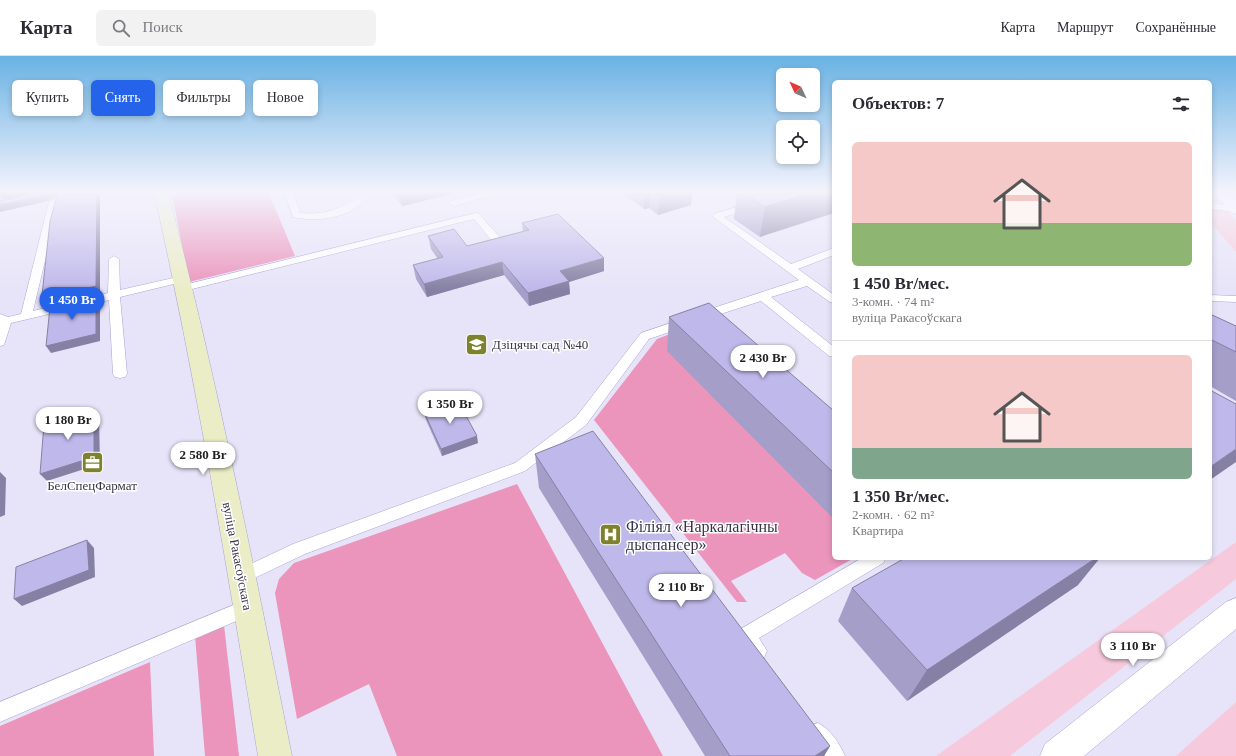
<!DOCTYPE html>
<html lang="ru">
<head>
<meta charset="utf-8">
<style>
	body { margin:0; font-family:Georgia,serif; background:#f2f2f3; color:#2b2b33; height:100vh; display:flex; flex-direction:column; font-size:15px; white-space:nowrap }
	* { box-sizing:border-box; margin:0 }
	p { font-size:13px; color:#7c7c81 }
	.icon { flex:none; width:22px; height:22px; fill:none; stroke:currentColor; stroke-width:2; stroke-linecap:round; stroke-linejoin:round }
	.map { position:relative; flex:1; overflow:hidden }
	.panel { position:absolute; left:832px; top:24px; width:380px; height:480px; display:flex; flex-direction:column; background:#fff; border-radius:6px; box-shadow:0 2px 6px #0003 }
	.panel>* { flex:none }
	.banner { position:absolute; left:12px; top:24px; width:380px; height:36px; display:flex; gap:8px }
	.needle { width:26px; rotate:314deg }
	.buttons { position:absolute; left:776px; top:12px; display:grid; gap:8px }
	.buttons a { display:grid; place-items:center; width:44px; height:44px; border-radius:6px; background:#fff; box-shadow:0 2px 6px #0003; font-size:20px }
	.price { position:absolute; translate:-50% -34px; padding:0 9px; border-radius:14px; background:#fff; color:#222; font-size:13px; line-height:26px; filter:drop-shadow(0 1px 2px #0008) }
	.price::after { content:''; position:absolute; left:50%; top:24px; width:12px; height:9px; margin-left:-6px; background:inherit; clip-path:polygon(0 0,100% 0,50% 100%) }
	.price.current { background:#2563eb; color:#fff }
	ul { padding:0; list-style:none }
	li { display:grid; align-content:center; gap:8px; height:212px; padding:0 20px }
	li+li { border-top:1px solid #e1e1e2 }
	li span { display:grid; place-items:center; height:124px; border-radius:6px; color:#555 }
	li>.icon { margin-inline-start:auto }
	span .icon { width:72px; height:72px; fill:#fffc; stroke-width:1 }
	li b { font-size:17px }
	h2 { display:flex; justify-content:space-between; align-items:center; height:48px; padding:0 20px; font-size:17px }
	.pill { padding:0 14px; border-radius:6px; background:#fff; box-shadow:0 2px 6px #0003; font-size:14px; line-height:36px }
	.pill.current { background:#2563eb; color:#fff }
	header { display:flex; align-items:center; gap:24px; box-sizing:border-box; height:56px; padding:0 20px; background:#fff; border-bottom:1px solid #e1e1e2 }
	header strong { font-size:19px }
	nav { display:flex; gap:22px; margin-inline-start:auto; font-size:14px }
	.search { width:280px; height:36px; background:#f2f2f3; display:flex; align-items:center; gap:10px; box-sizing:border-box; padding:0 14px; border-radius:6px; color:#7c7c81; font-size:15px }
	.map>svg:first-child { display:block }
	.green { fill:#f6cadc }
	.forest { fill:#eb95bc }
	.lines { fill:none; stroke-linecap:round; stroke-linejoin:round }
	.service-casing { stroke:#aaa3d4; stroke-width:1 }
	.minor-casing { stroke:#aaa3d4; stroke-width:1 }
	.secondary-casing { stroke:#aaa3d4; stroke-width:1 }
	.service { fill:#fff; fill-rule:evenodd }
	.minor { fill:#fff; fill-rule:evenodd }
	.secondary { fill:#ebedc7; fill-rule:evenodd }
	.wall { fill:#a49ec9 }
	.shaded-wall { fill:#8681a4 }
	.building { fill:#bfb8ea; stroke:#8681a4 }
	.labels { text-anchor:middle; stroke-width:3; stroke-linejoin:round; paint-order:stroke }
	.poi-label { font-size:13px; fill:#383549; stroke:#fff; text-anchor:start }
	.street-label { font-size:13px; fill:#383549; stroke:#fff }
	.near-poi-label { font-size:16px; fill:#383549; stroke:#fff; text-anchor:start }
</style>
</head>
<body>
<header>
<strong>Карта</strong>
<div class="search"><svg class="icon" aria-label="search" viewBox="0 0 24 24"><circle cx="10" cy="10" r="6"/><path d="M15 15l6 6"/></svg>Поиск</div>
<nav><a>Карта</a><a>Маршрут</a><a>Сохранённые</a></nav>
</header>
<div class="map">
<svg width="1236" height="700" viewBox="0 0 1236 700">
	<rect width="100%" height="100%" fill="#e7e4f9"/>
	<g class="green">
		<polygon points="1210,152 1226,154 1236,165 1236,196 1210,166"/>
		<polygon points="1236,486 1236,523 1010,700 936,700"/>
		<polygon points="1236,646 1236,700 1176,700"/>
	</g>
	<g class="forest">
		<polygon points="178,136 269,137 295,200 189,226 172,138"/>
		<polygon points="704,265 834,463 834,502 854,502 815,524 802,517 785,497 731,525 747,546 737,546 594,364 657,283"/>
		<polygon points="517,428 663,700 397,700 369,628 297,663 275,537 279,523 294,507"/>
		<polygon points="224,569 239,700 205,700 195,580"/>
		<polygon points="150,606 154,700 0,700 0,670"/>
	</g>
	<g class="lines">
		<defs>
			<g id="service">
				<path d="M284 136H293L300 157C318 159 338 155 353 144L349 136H358L363 145C348 163 314 166 293 161Z"/>
				<polygon points="486,136 503,136 454,150 449,147 451,145"/>
				<polygon points="54,143 59,146 33,255 108,237 109,203 114,200 119,203 120,234 182,220 188,223 186,225 120,241 127,318 125,321 120,322 115,321 113,318 109,244 11,267 4,289 0,290 0,258 8,261 21,258 49,146"/>
				<polygon points="752,146 757,149 755,151 724,161 791,208 834,192 834,199 798,213 834,239 834,247 830,246 807,230 771,241 834,291 834,301 829,300 761,245 708,262 704,261 702,258 704,255 799,224 712,160 714,158"/>
				<polygon points="1210,147 1236,150 1236,156 1210,153"/>
				<polygon points="476,157 479,158 505,187 506,189 505,191 497,191 474,163 184,235 180,234 178,232 180,230"/>
				<polygon points="1210,239 1236,240 1236,246 1210,245"/>
				<polygon points="686,262 690,263 692,266 690,269 649,283 586,369 525,415 305,498 248,525 242,528 236,525 233,520 236,515 293,488 515,407 576,361 641,277"/>
				<polygon points="862,502 886,502 883,507 759,582 767,595 764,602 757,604 750,602 736,580 739,574"/>
				<polygon points="248,543 255,545 257,551 255,557 0,666 0,646"/>
				<path d="M818 667C830 673 840 688 845 700H821L810 686 807 678 810 670Z"/>
			</g>
			<g id="minor">
				<polygon points="1214,136 1229,136 1236,144 1236,158 1231,156"/>
				<polygon points="1236,542 1236,573 1084,700 1040,700 1045,688 1226,546"/>
			</g>
			<path id="secondary" d="M154 136H168C217 323 254 512 292 700H258C227 512 196 323 154 136Z"/>
		</defs>
		<use href="#service" class="service-casing"/>
		<use href="#minor" class="minor-casing"/>
		<use href="#secondary" class="secondary-casing"/>
		<use href="#service" class="service"/>
		<use href="#minor" class="minor"/>
		<use href="#secondary" class="secondary"/>
	</g>
	<g class="wall">
		<polygon points="0,136 4,144 0,143"/>
		<polygon points="44,136 100,136 100,237 56,248 54,245 47,246 42,239 56,143 55,142 48,145"/>
		<polygon points="392,136 460,136 402,150"/>
		<polygon points="621,136 692,136 691,149 658,159 649,152 644,153"/>
		<polygon points="737,136 834,136 760,181 734,163"/>
		<polygon points="522,167 604,215 569,226 570,238 529,250 504,219 427,241 416,223 413,209 438,203 431,193 428,180 467,190 523,175"/>
		<polygon points="1210,258 1236,270 1236,345 1210,330"/>
		<polygon points="669,261 834,355 834,463 667,295"/>
		<polygon points="424,356 478,387 442,400 426,364"/>
		<polygon points="535,398 830,690 824,700 705,700 539,432"/>
		<polygon points="1078,529 907,645 838,565 852,532"/>
	</g>
	<g class="shaded-wall">
		<polygon points="7,136 37,136 4,144 0,138"/>
		<polygon points="49,136 52,136 55,142 48,145 0,156 0,149"/>
		<polygon points="97,136 100,136 100,237 56,248 54,245 47,246 42,239"/>
		<polygon points="406,136 460,136 402,150 399,138"/>
		<polygon points="644,136 650,136 649,152 644,153"/>
		<polygon points="659,136 692,136 691,149 658,159"/>
		<polygon points="812,136 834,136 834,157 760,181 765,151"/>
		<polygon points="604,202 604,215 569,226 570,238 529,250 528,237 560,215"/>
		<polygon points="502,206 504,219 427,241 424,228"/>
		<polygon points="96,241 100,248 100,285 51,297 46,290"/>
		<polygon points="94,353 99,360 100,408 47,425 40,418"/>
		<polygon points="477,380 478,387 442,400 441,393"/>
		<polygon points="1236,393 1236,406 1210,424 1210,411"/>
		<polygon points="0,416 6,422 5,459 0,461"/>
		<polygon points="87,484 94,492 95,521 22,550 14,543"/>
		<polygon points="1096,502 1100,502 1078,529 907,645 927,614"/>
		<polygon points="830,690 824,700 815,700"/>
	</g>
	<g class="building">
		<polygon points="0,136 7,136 0,138"/>
		<polygon points="44,136 49,136 44,139 0,149 0,145"/>
		<polygon points="52,136 97,136 96,230 51,241 52,237 42,239 50,165 57,140"/>
		<polygon points="398,136 406,136 399,138"/>
		<polygon points="742,136 812,136 765,151"/>
		<polygon points="558,158 604,202 560,215 569,225 528,237 502,206 424,228 413,209 443,201 428,180 454,173 467,190 529,174 522,167"/>
		<polygon points="96,241 96,278 46,290 50,251"/>
		<polygon points="709,247 834,355 834,417 669,261"/>
		<polygon points="1210,258 1236,270 1236,296 1210,283"/>
		<polygon points="1210,334 1236,348 1236,393 1210,411"/>
		<polygon points="458,345 477,380 441,393 424,356"/>
		<polygon points="94,353 94,401 40,418 44,368"/>
		<polygon points="593,375 830,690 815,700 730,700 535,398"/>
		<polygon points="87,484 89,514 14,543 16,511"/>
		<polygon points="905,502 1096,502 927,614 852,532"/>
	</g>
	<linearGradient id="sky" x2="0" y2="1"><stop stop-color="#69b2e4"/><stop offset="0.58" stop-color="#f4f3fc"/><stop offset="1" stop-color="#f4f3fc" stop-opacity="0"/></linearGradient>
	<rect width="1236" height="234" fill="url(#sky)"/>
	<defs>
		<symbol id="school-square" viewBox="-11 -11 22 22"><rect x="-9" y="-9" width="18" height="18" rx="4" fill="#7f822c" stroke="#fff"/><path d="M0-5L7-2L0 1L-7-2ZM-4 1L0 2.5L4 1V4Q0 6-4 4Z" fill="#fff"/></symbol>
		<symbol id="office-square" viewBox="-11 -11 22 22"><rect x="-9" y="-9" width="18" height="18" rx="4" fill="#7f822c" stroke="#fff"/><path d="M-6-3h4V-5.5h4V-3h4V5H-6ZM-1-4.5V-3h2v-1.5ZM-6 0V1H6V0Z" fill="#fff"/></symbol>
		<symbol id="hospital-square" viewBox="-11 -11 22 22"><rect x="-9" y="-9" width="18" height="18" rx="4" fill="#7f822c" stroke="#fff"/><path d="M-5-5h3v3.5h4V-5h3V5h-3V1.5h-4V5h-3Z" fill="#fff"/></symbol>
	</defs>
	<g fill-rule="evenodd">
		<use href="#school-square" x="464" y="276" width="25" height="25"/>
		<use href="#office-square" x="80" y="394" width="25" height="25"/>
		<use href="#hospital-square" x="598" y="466" width="25" height="25"/>
	</g>
	<g class="labels">
		<g class="poi-label">
			<text x="492" y="293">Дзіцячы сад №40</text>
			<text x="92" y="434" text-anchor="middle">БелСпецФармат</text>
		</g>
		<g class="street-label">
			<text transform="translate(238 500) rotate(79)" y="5">вуліца Ракасоўскага</text>
		</g>
		<g class="near-poi-label">
			<text x="626" y="476">Філіял «Наркалагічны<tspan x="626" dy="18">дыспансер»</tspan></text>
		</g>
	</g>
</svg>
<div class="buttons">
<a><svg class="needle" viewBox="-14 -14 28 28"><path d="M0-13l5 13h-10z" fill="#e53935"/><path d="M0 13l5-13h-10z" fill="#7c7c81"/></svg></a>
<a><svg class="icon" aria-label="locate" viewBox="0 0 24 24"><circle cx="12" cy="12" r="6"/><path d="M12 2v4M12 18v4M2 12h4M18 12h4"/></svg></a>
</div>
<b class="price current" style="left:72px;top:265px">1 450 Br</b>
<b class="price" style="left:763px;top:323px">2 430 Br</b>
<b class="price" style="left:450px;top:369px">1 350 Br</b>
<b class="price" style="left:68px;top:385px">1 180 Br</b>
<b class="price" style="left:203px;top:420px">2 580 Br</b>
<b class="price" style="left:681px;top:552px">2 110 Br</b>
<b class="price" style="left:1133px;top:611px">3 110 Br</b>
<div class="banner">
<a class="pill">Купить</a>
<a class="pill current">Снять</a>
<a class="pill">Фильтры</a>
<a class="pill">Новое</a>
</div>
<section class="panel">
<h2>Объектов: 7<svg class="icon" aria-label="filters" viewBox="0 0 24 24"><path d="M4 7h16M4 17h16"/><circle cx="9" cy="7" r="2"/><circle cx="15" cy="17" r="2"/></svg></h2>
<ul>
<li><span style="background:linear-gradient(#f6c9c9 65%,#8fb573 0)"><svg class="icon" aria-label="home" viewBox="0 0 24 24"><path d="M3 11l9-7 9 7M6 9v11h12V9"/></svg></span><div><b>1 450 Br/мес.</b><p>3-комн. · 74 m²</p><p>вуліца Ракасоўскага</p></div></li>
<li><span style="background:linear-gradient(#f6c9c9 75%,#7fa58c 0)"><svg class="icon" aria-label="home" viewBox="0 0 24 24"><path d="M3 11l9-7 9 7M6 9v11h12V9"/></svg></span><div><b>1 350 Br/мес.</b><p>2-комн. · 62 m²</p><p>Квартира</p></div></li>
</ul>
</section>
</div>
</body>
</html>
